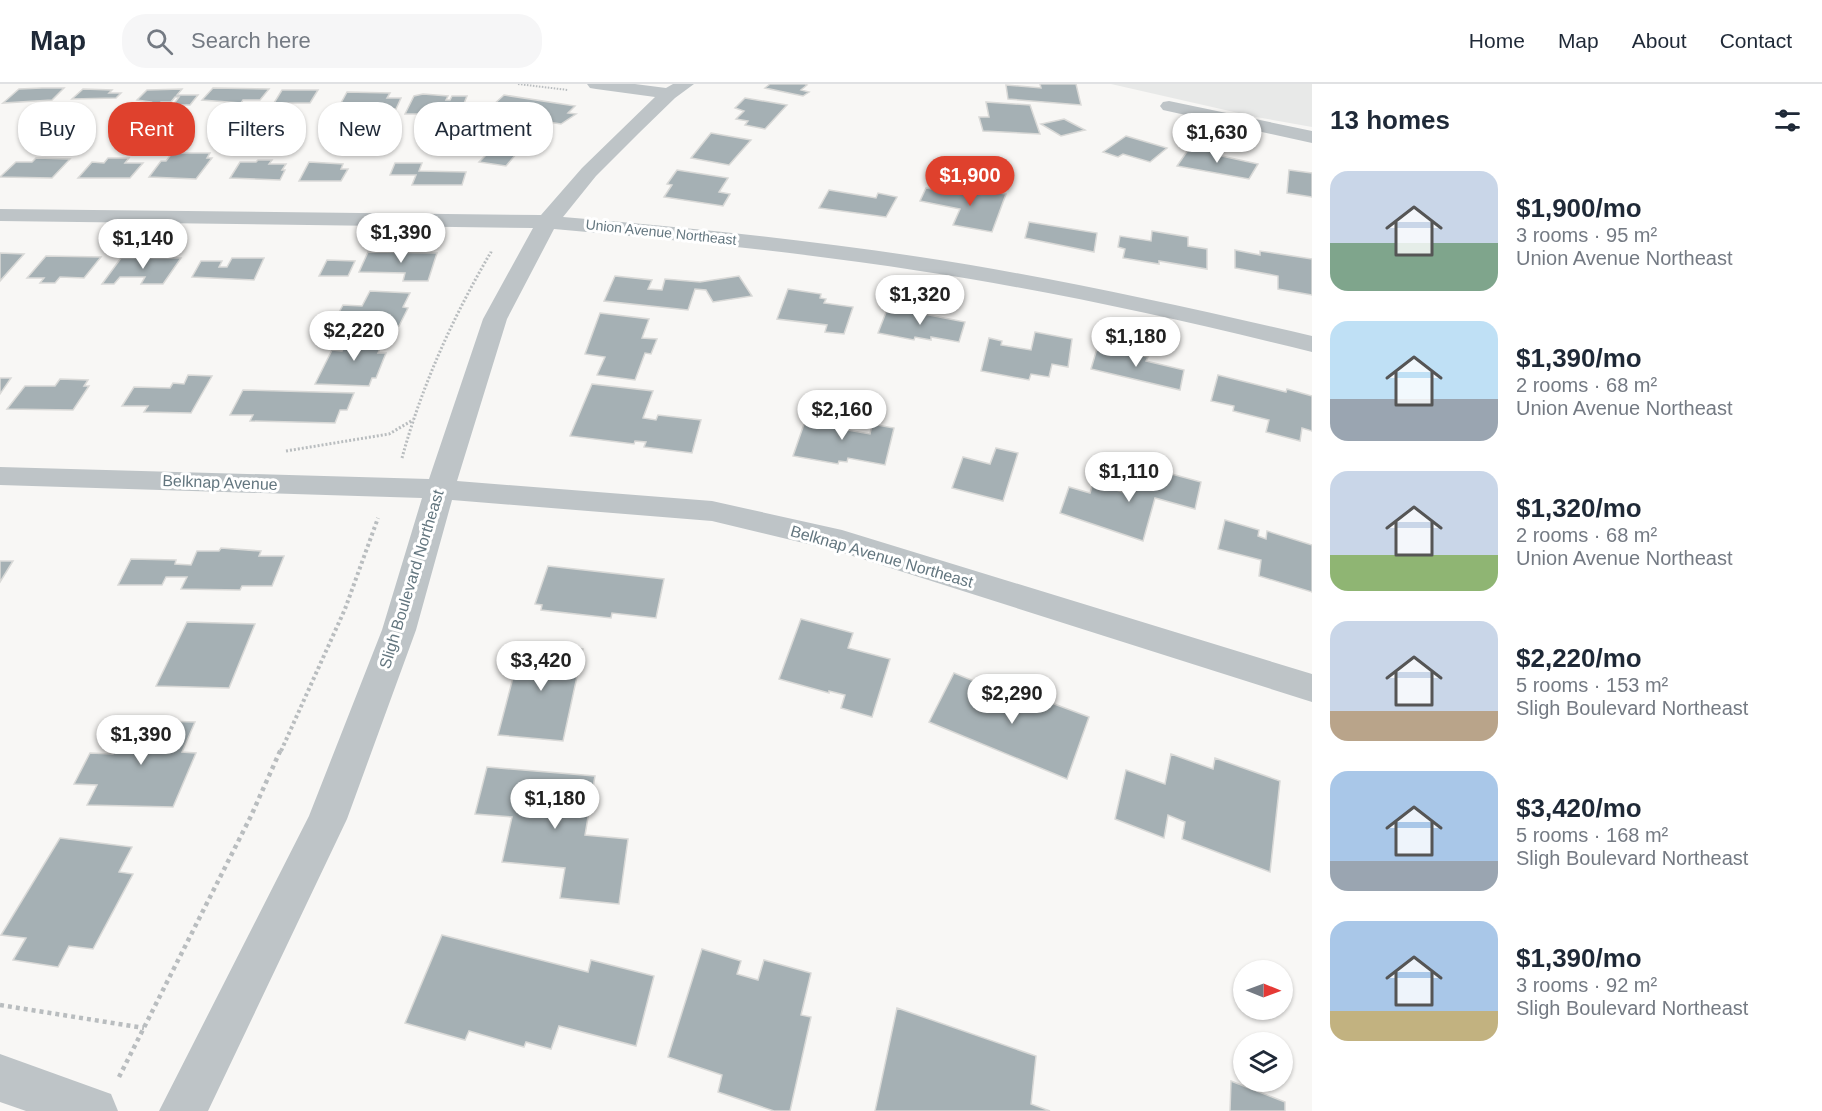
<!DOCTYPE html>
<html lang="en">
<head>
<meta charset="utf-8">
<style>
	body { margin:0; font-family:Helvetica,sans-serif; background:#f6f6f7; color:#1f2937; height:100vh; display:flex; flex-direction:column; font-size:22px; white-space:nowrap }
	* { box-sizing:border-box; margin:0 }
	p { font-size:20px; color:#747a83 }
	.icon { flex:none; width:33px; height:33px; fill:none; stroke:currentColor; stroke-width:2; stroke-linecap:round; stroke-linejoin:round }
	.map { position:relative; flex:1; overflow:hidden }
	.panel { display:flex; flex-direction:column; background:#fff; width:510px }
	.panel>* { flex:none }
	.guide { position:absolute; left:18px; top:18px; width:570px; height:54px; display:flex; gap:12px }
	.needle { width:39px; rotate:91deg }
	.buttons { position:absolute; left:1233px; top:876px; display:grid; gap:12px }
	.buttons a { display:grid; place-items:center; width:60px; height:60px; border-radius:50%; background:#fff; box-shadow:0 2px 4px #0004; font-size:30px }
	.price { position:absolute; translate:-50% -51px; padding:0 14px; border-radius:21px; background:#fff; color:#222; font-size:20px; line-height:39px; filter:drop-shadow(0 2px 3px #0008) }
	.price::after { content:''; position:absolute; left:50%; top:36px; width:18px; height:14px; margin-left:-9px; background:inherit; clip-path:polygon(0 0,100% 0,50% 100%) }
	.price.active { background:#df412d; color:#fff }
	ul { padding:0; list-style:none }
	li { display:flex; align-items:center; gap:18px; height:150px; padding:0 18px }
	li span { display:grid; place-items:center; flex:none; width:168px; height:120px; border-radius:18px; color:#555 }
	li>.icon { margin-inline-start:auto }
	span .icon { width:72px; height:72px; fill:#fffc; stroke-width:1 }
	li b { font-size:26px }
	h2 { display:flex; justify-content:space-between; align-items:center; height:72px; padding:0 18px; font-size:26px }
	.chip { padding:0 21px; border-radius:24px; background:#fff; box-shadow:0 2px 4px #0004; font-size:21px; line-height:54px }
	.chip.active { background:#df412d; color:#fff }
	header { display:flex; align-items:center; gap:36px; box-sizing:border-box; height:84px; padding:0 30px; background:#fff; border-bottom:2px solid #e0e1e3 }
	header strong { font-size:28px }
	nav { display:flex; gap:33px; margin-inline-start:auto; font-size:21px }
	.search { width:420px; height:54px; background:#f6f6f7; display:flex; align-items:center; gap:15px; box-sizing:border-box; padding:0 21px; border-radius:24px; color:#747a83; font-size:22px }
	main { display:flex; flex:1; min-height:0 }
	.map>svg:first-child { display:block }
	.built { fill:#e8e9e8 }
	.building { fill:#a5b0b4; stroke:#d9d9d7; stroke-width:1.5 }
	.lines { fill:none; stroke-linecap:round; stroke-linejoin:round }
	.path-far3 { stroke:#b9bdbf; stroke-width:2; stroke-dasharray:1.5 1.5; stroke-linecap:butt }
	.path-far2 { stroke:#b9bdbf; stroke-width:3; stroke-dasharray:2 2; stroke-linecap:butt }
	.path-far1 { stroke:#b9bdbf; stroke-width:4; stroke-dasharray:3 3; stroke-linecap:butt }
	.path { stroke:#b9bdbf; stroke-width:4.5; stroke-dasharray:4 4; stroke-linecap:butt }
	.minor { fill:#bec4c7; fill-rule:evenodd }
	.labels { text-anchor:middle; stroke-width:6; stroke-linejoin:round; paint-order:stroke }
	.far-street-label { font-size:14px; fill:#63767f; stroke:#fff }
	.street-label { font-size:16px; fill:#63767f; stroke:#fff }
</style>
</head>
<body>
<header>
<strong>Map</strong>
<div class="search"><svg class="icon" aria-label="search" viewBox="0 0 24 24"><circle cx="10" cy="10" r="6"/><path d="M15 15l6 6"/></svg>Search here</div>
<nav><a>Home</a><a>Map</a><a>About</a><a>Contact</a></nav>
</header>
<main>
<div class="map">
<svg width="1312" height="1027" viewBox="0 0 1312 1027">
	<rect width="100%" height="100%" fill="#f8f7f5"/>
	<polygon class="built" points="1111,0 1312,0 1312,43 1256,33"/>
	<g class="building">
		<polygon points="770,0 805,0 807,1 801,6 809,8 803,12 765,4"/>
		<polygon points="1040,0 1076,0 1081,21 1008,15 1006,1 1041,4"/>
		<polygon points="42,4 64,4 52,16 3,19 19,5"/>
		<polygon points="213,4 269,5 260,16 243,16 241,19 202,16"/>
		<polygon points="83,5 112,6 109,9 121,9 116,14 72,15"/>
		<polygon points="182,5 177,11 198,11 190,21 173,21 179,13 175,13 171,18 161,18 158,21 148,21 151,18 137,16 147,6"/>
		<polygon points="282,6 318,6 310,19 274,19"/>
		<polygon points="347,8 390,9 387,14 401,14 396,25 358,23 360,19 341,19"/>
		<polygon points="423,10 448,12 446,16 450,16 452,12 467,12 463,22 458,22 457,25 446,25 449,19 443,19 441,24 434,24 431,30 405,30 414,12"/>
		<polygon points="504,11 575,22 568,29 576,30 561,40 527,35 539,24 521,21 515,26 491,23"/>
		<polygon points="745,14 787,21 765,45 745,41 748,37 736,35 744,27 735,24"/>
		<polygon points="986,18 1030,21 1040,50 983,47 979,33 989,33"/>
		<polygon points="1064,35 1085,46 1061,52 1041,40"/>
		<polygon points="513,44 545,49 539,56 544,56 529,71 517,69 506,82 479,78 490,67 500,66 491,65"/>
		<polygon points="711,49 751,56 729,81 691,74"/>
		<polygon points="1126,52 1167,64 1150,78 1123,70 1118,73 1103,68"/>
		<polygon points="1190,63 1218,69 1217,71 1258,80 1249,95 1177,82"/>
		<polygon points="172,69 210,69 207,74 212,74 196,95 149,93 161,77 166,77"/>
		<polygon points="36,74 70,75 52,94 0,93 16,78 32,78"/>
		<polygon points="108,74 129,74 125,79 143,79 130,94 78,94 92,78 104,79"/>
		<polygon points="258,76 272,76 269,80 286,80 282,86 285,86 280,96 230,94 240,78 256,78"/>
		<polygon points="309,78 343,80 341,85 348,85 341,97 299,97"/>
		<polygon points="395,79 422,79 419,87 466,88 462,101 412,101 416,91 390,91"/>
		<polygon points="677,86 728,94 719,108 730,110 723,122 664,113 672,101 667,100"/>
		<polygon points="1289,86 1312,89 1312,113 1287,109"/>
		<polygon points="926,104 970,111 973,105 1006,110 992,148 953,141 960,125 920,117"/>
		<polygon points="829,106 876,114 878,109 897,113 886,133 819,124"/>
		<polygon points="1029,138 1097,149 1094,168 1025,154"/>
		<polygon points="1152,147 1188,153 1188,162 1207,165 1207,185 1159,177 1159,180 1123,174 1125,165 1118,163 1120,152 1151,157"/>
		<polygon points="1235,166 1260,171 1260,167 1312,175 1312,211 1278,205 1278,192 1235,184"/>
		<polygon points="368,168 437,169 428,197 403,197 405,189 359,188"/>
		<polygon points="0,169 24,170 0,197"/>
		<polygon points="46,172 101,173 84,194 60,193 55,199 40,199 44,194 27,194"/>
		<polygon points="121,174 181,174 163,200 141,200 145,193 120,193 114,200 102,200"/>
		<polygon points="232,174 264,174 254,196 192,193 201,177 222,177 219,183 227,183"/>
		<polygon points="327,176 355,177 348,192 319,192"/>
		<polygon points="615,192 652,196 648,205 662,206 665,195 700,198 739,192 752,212 713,218 706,206 695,205 688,226 604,217"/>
		<polygon points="788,205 821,210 820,214 826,215 824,219 853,223 844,250 825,248 827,241 777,235"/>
		<polygon points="370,207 410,209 403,223 408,224 399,242 350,239 354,233 337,232 343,221 362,222"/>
		<polygon points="888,223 965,238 959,258 931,253 931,256 915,253 914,256 878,249"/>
		<polygon points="600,229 649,235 642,254 657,255 651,270 645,269 635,296 597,291 605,273 585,270"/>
		<polygon points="1035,248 1072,255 1068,283 1052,280 1049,293 1031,290 1029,296 981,287 989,254 1002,257 1001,261 1031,266"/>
		<polygon points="345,250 386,252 378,269 386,269 376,294 372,294 369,302 315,300 332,266 342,267 346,259 341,259"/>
		<polygon points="1098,261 1148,273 1146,277 1184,286 1180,306 1091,285"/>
		<polygon points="188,291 212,292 191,329 144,328 148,322 122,322 134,303 170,304 173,299 184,300"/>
		<polygon points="1218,291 1286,308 1287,305 1312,312 1312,347 1302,344 1300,357 1266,348 1269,336 1233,327 1234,322 1211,317"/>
		<polygon points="0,294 11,294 0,310"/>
		<polygon points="60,295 88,296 84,302 89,302 73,326 7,325 25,302 55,302"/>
		<polygon points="592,300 653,307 643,334 656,336 658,331 701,336 692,369 644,363 646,358 635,357 634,360 570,352"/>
		<polygon points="243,306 354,309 347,326 340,326 335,339 250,337 253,331 230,331"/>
		<polygon points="815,328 851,334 847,346 870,350 872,340 894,344 885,381 848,374 847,378 839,377 838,380 793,372 804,340 811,342"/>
		<polygon points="996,364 1018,369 1003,417 952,404 963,373 990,380"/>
		<polygon points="1157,386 1201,398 1195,425 1155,414 1143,457 1060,429 1069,403 1090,409 1093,399 1123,408 1126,398 1152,406"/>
		<polygon points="1225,436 1259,446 1258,452 1266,455 1267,447 1312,461 1312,508 1259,492 1261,476 1218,465"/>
		<polygon points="221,464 261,467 259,472 284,472 272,502 242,502 240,506 181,505 187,493 166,493 162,501 118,501 131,475 176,476 175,480 191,481 197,467 219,467"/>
		<polygon points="0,477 13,477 0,498"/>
		<polygon points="548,482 664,495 656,534 612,529 611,534 541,526 542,521 535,520"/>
		<polygon points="801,535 853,549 848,564 890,575 872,633 841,624 845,611 829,607 829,609 779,595"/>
		<polygon points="187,538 255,540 229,604 156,602"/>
		<polygon points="522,559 583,565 563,657 498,651"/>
		<polygon points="954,589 1046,626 1049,618 1089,633 1067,695 929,638"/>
		<polygon points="129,636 195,638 182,668 196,669 173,723 87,721 97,701 74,700 90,669 113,670"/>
		<polygon points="1171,670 1213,685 1215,674 1280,697 1270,788 1182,755 1185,738 1168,731 1164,754 1115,735 1126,686 1165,700"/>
		<polygon points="487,683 595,692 585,751 628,755 619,820 560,814 565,784 502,778 512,733 475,730"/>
		<polygon points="60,754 132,763 119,788 133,790 93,865 69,862 58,883 13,876 26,854 1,851"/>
		<polygon points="442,851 588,888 591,876 654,892 636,962 559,942 551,965 526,958 524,963 469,947 465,956 405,939"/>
		<polygon points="702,865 741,877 737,890 758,896 764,876 811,889 801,931 811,933 790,1027 774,1027 718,1008 722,991 668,973"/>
		<polygon points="897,924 1036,972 1031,1020 1050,1027 875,1027"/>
		<polygon points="1231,997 1285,1018 1285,1027 1230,1027"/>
	</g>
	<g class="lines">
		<g class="path-far3">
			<polyline points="518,0 568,6"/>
			<polyline points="491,169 492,167"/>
		</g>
		<g class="path-far2">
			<polyline points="286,367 389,350 413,336"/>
			<path d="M402 374C422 301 453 233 491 168"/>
		</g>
		<polyline class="path-far1" points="281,667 345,525 378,434"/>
		<g class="path">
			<polyline points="0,921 144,944"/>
			<polyline points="119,993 251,732 281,665"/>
		</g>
		<g class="minor">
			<path d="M587 0H635L666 4 673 0H694L675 14 639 49 596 92 563 133C682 143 801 155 920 173 1052 193 1182 222 1312 252V268C1183 236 1052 207 920 187 799 168 676 156 554 145L507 235 457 397 712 417 842 446 1312 590V618L837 467 712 437 452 416 416 546 347 735 208 1027H159L309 732 382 546 422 414 0 401V383L429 395 483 235 533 144 0 137V125L541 131 582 84 655 13 596 5 590 4Z"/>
			<polygon points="1169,17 1312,47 1312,59 1163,26 1160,22 1163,18"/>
			<polygon points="0,970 111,1010 118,1027 26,1027 0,1018"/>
		</g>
	</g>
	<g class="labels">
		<g class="far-street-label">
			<text transform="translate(661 148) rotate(6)" y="5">Union Avenue Northeast</text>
		</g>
		<g class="street-label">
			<text transform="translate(220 398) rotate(2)" y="6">Belknap Avenue</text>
			<text transform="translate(882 472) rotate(16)" y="6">Belknap Avenue Northeast</text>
			<text transform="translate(411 495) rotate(-73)" y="6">Sligh Boulevard Northeast</text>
		</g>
	</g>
</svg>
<div class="buttons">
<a><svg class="needle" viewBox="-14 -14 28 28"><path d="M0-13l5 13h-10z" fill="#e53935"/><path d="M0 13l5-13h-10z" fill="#747a83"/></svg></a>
<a><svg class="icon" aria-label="layers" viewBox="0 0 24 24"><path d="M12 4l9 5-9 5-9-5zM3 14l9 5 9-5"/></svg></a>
</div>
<b class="price" style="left:1217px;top:80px">$1,630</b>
<b class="price active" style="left:970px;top:123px">$1,900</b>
<b class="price" style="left:401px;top:180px">$1,390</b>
<b class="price" style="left:143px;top:186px">$1,140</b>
<b class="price" style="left:920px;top:242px">$1,320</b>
<b class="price" style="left:354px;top:278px">$2,220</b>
<b class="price" style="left:1136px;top:284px">$1,180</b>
<b class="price" style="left:842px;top:357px">$2,160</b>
<b class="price" style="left:1129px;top:419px">$1,110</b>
<b class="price" style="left:541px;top:608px">$3,420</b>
<b class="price" style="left:1012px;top:641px">$2,290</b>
<b class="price" style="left:141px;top:682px">$1,390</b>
<b class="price" style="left:555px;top:746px">$1,180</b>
<div class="guide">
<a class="chip">Buy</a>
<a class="chip active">Rent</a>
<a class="chip">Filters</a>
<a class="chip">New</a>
<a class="chip">Apartment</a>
</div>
</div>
<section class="panel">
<h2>13 homes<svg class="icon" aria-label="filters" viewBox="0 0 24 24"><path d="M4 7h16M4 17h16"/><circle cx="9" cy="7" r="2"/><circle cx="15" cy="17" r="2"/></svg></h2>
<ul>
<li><span style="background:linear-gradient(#c9d6e8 60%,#7fa58c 0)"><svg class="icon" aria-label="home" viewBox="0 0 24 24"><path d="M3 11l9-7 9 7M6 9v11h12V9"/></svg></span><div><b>$1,900/mo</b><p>3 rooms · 95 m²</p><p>Union Avenue Northeast</p></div></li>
<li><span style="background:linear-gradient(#bfe0f5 65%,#9aa5b1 0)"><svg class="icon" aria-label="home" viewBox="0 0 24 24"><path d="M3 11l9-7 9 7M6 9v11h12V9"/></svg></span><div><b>$1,390/mo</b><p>2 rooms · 68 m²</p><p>Union Avenue Northeast</p></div></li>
<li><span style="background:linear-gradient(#c9d6e8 70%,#8fb573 0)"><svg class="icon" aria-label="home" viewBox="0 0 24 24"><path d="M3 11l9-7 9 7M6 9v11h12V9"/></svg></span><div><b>$1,320/mo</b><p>2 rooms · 68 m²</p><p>Union Avenue Northeast</p></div></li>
<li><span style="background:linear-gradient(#c9d6e8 75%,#b9a48a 0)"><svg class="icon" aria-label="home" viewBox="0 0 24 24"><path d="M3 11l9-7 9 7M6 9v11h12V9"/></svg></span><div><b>$2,220/mo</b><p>5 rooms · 153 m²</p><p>Sligh Boulevard Northeast</p></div></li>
<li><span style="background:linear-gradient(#a9c7e8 75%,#9aa5b1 0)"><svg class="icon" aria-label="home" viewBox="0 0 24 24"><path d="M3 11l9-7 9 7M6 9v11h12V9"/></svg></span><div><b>$3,420/mo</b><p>5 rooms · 168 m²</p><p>Sligh Boulevard Northeast</p></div></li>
<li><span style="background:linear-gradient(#a9c7e8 75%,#c2b280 0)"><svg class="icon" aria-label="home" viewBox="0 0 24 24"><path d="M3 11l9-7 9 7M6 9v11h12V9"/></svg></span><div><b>$1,390/mo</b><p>3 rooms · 92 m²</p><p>Sligh Boulevard Northeast</p></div></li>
</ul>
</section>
</main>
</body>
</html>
